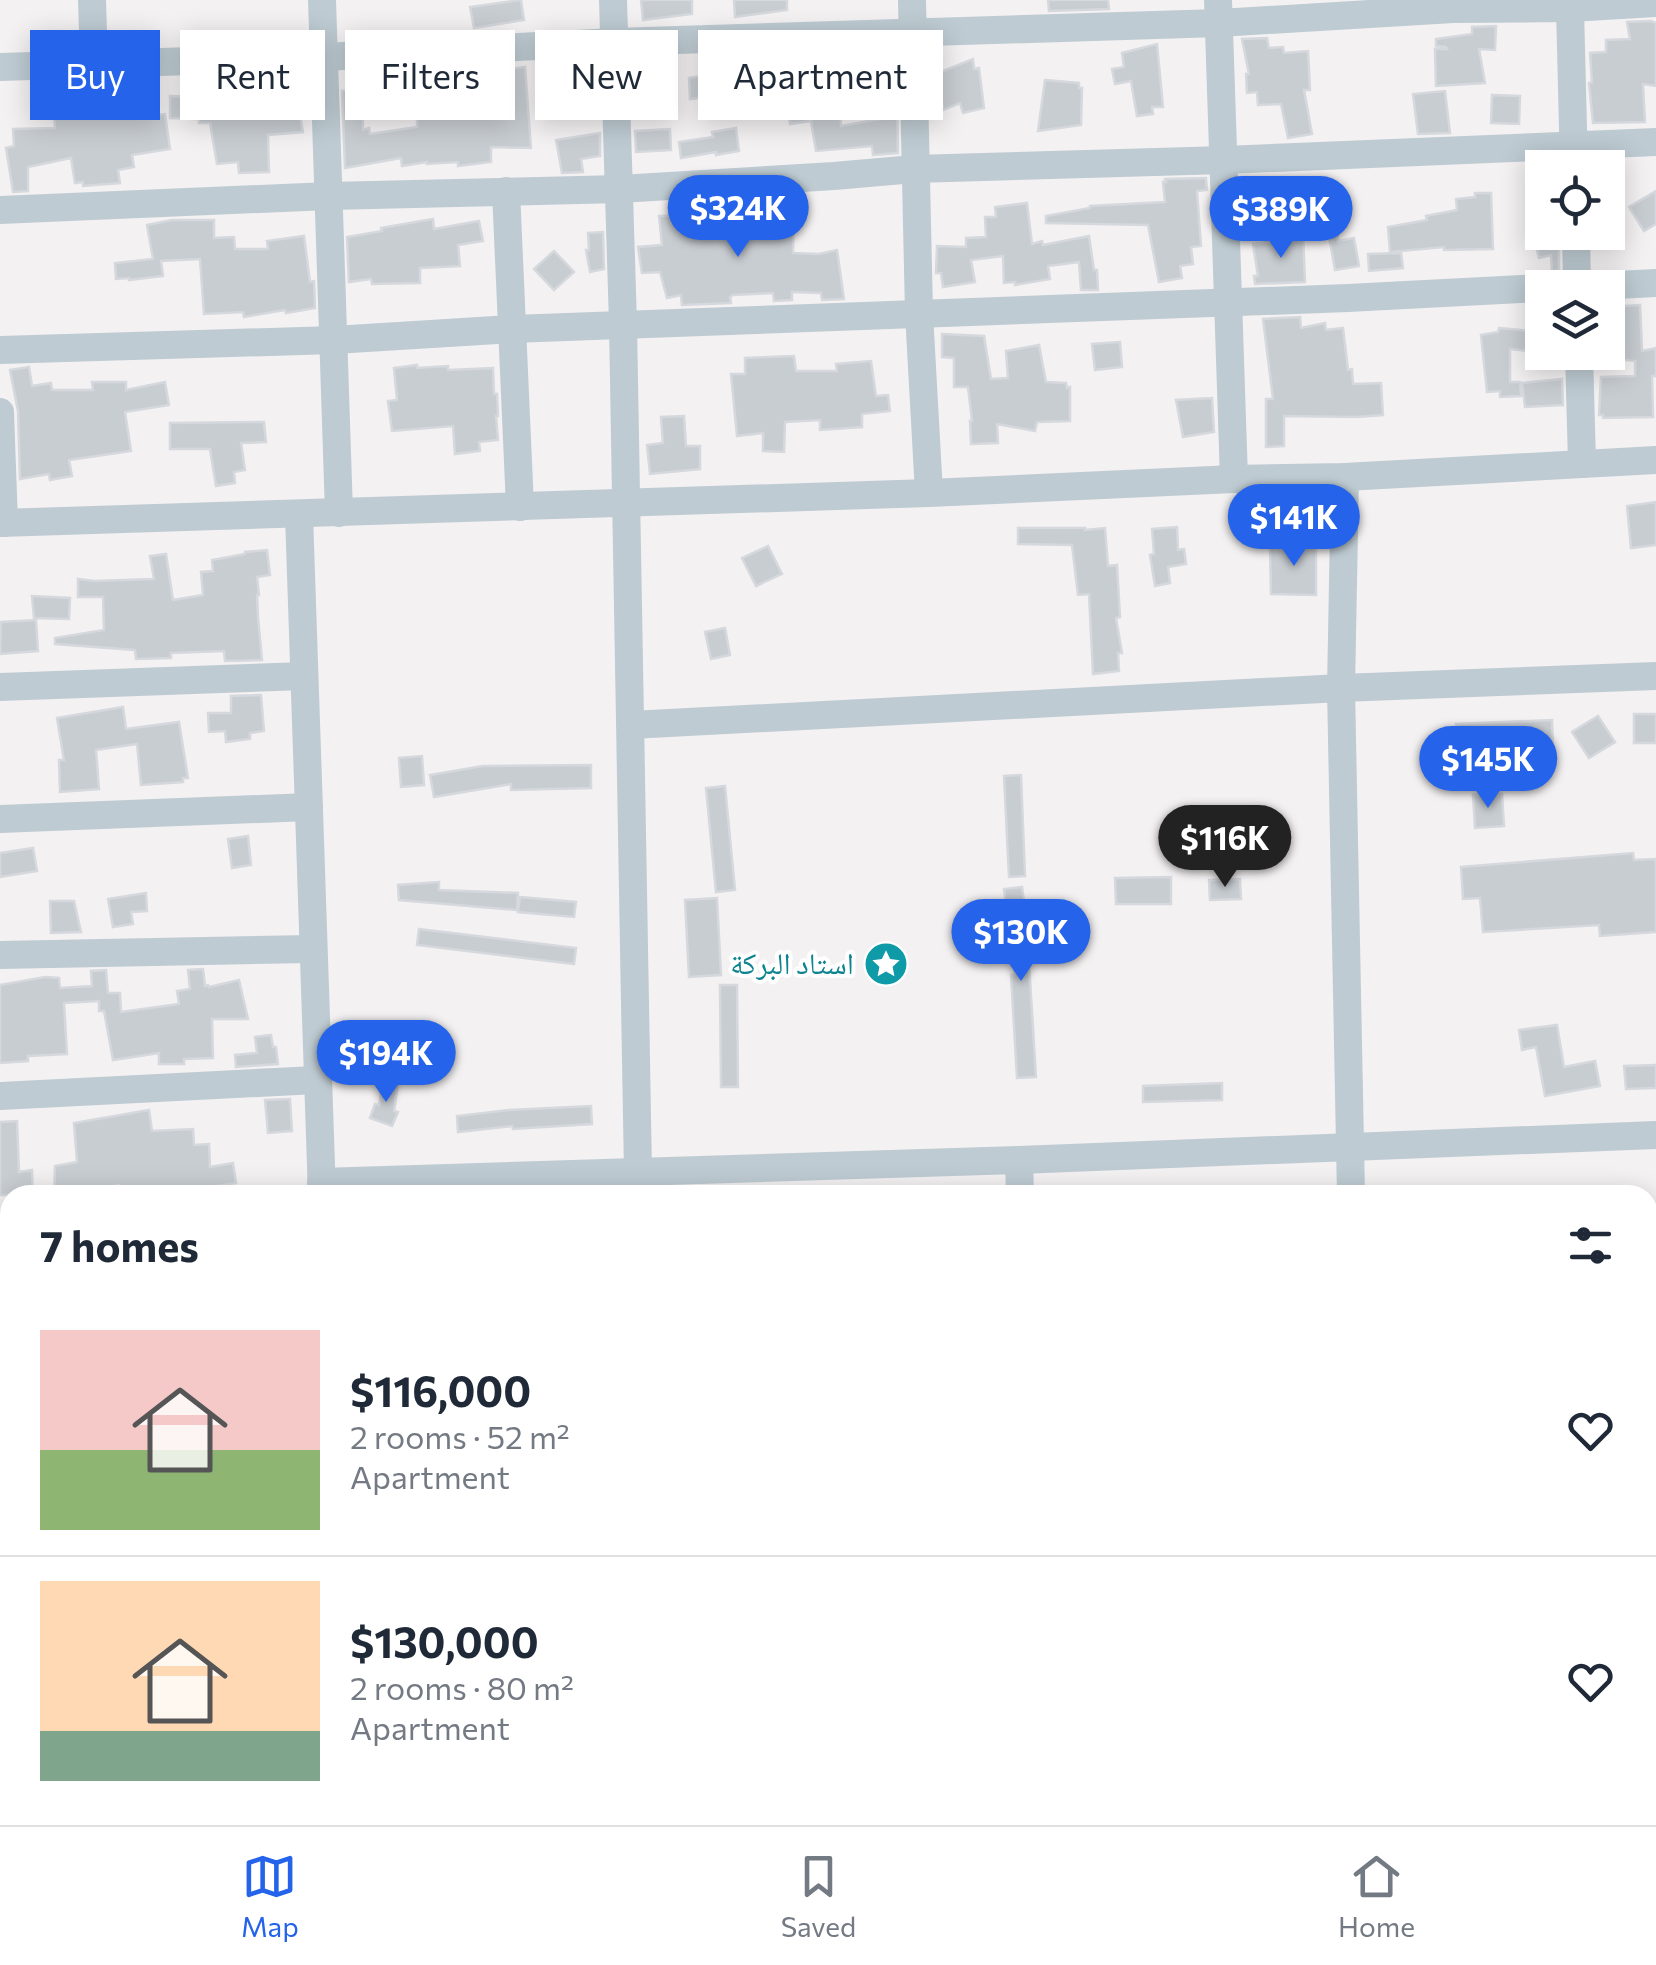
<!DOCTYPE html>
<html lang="en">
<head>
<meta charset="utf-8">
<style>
	body { margin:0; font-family:Commissioner,"Noto Naskh Arabic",sans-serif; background:#f2f2f3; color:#1f2937; height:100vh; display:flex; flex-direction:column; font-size:38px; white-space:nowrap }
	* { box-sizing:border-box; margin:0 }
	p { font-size:32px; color:#747a83 }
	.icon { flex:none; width:55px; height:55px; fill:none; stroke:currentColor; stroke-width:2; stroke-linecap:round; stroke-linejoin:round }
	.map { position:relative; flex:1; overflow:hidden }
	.sheet { position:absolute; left:0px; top:1185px; width:1658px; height:640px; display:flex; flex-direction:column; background:#fff; border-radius:30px 30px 0 0; box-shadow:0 5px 25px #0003 }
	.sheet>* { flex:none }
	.hud { position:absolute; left:30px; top:30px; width:1000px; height:90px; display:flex; gap:20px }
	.fabs { position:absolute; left:1525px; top:150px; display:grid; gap:20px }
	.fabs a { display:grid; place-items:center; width:100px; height:100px; border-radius:0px; background:#fff; box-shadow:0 5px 25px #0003; font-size:50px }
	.price { position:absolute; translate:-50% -85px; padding:0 22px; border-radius:35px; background:#2563eb; color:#fff; font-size:32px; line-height:65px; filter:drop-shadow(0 2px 5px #0008) }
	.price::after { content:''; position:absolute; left:50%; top:60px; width:30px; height:22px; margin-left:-15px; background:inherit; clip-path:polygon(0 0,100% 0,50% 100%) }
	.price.current { background:#222; color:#fff }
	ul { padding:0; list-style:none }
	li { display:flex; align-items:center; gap:30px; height:250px; padding:0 40px }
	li+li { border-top:2px solid #e0e1e3 }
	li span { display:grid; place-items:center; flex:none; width:280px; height:200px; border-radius:0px; color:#555 }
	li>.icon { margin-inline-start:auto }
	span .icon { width:120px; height:120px; fill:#fffc; stroke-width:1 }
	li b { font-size:42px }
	h2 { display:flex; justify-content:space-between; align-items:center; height:120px; padding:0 40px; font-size:42px }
	.pill { padding:0 35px; border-radius:0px; background:#fff; box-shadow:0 5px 25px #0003; font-size:35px; line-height:90px }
	.pill.current { background:#2563eb; color:#fff }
	.tabs { display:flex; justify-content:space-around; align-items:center; height:140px; border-top:2px solid #e0e1e3; background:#fff; font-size:28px; color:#747a83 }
	.tabs a { display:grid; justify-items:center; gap:5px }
	.tabs .current { color:#2563eb }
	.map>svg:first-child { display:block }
	.building { fill:#c8cdd2; stroke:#d5d8dd; stroke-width:2.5 }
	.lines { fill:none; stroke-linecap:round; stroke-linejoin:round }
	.minor { stroke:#becbd2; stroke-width:28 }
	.labels { text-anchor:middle; stroke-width:8; stroke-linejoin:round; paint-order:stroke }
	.culture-label { font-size:30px; fill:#0d838f; stroke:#fff; text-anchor:end }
</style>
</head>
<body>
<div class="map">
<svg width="1656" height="1825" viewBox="0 0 1656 1825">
	<rect width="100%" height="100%" fill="#f4f1f2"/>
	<g class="building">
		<polygon points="521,0 524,20 474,28 470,7"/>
		<polygon points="641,0 692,0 692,14 643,20"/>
		<polygon points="734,0 787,0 787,10 735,17"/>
		<polygon points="1048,0 1108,0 1109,9 1049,11"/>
		<polygon points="1651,21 1656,23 1656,86 1643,84 1645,122 1593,123 1589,83 1592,82 1590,53 1606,52 1606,40 1630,39 1627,22"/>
		<polygon points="1496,26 1495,50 1479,49 1485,83 1436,86 1435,49 1447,49 1446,47 1436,46 1436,39 1472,34 1472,27"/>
		<polygon points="1267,38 1269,48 1283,47 1284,53 1308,51 1310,90 1304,90 1312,134 1288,138 1281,104 1258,105 1257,92 1247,93 1246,74 1249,74 1242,39"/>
		<polygon points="1157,44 1163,107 1152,107 1153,114 1137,116 1131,81 1115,84 1112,69 1124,67 1122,53"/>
		<polygon points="879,51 896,51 898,153 873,155 872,146 816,151 811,121 790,124 786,100 811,95 814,113 840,110 841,126 880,119 879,85 866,87 861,54"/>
		<polygon points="973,59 974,69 979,68 984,108 963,113 960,103 943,110 938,73"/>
		<polygon points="525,67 531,148 491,147 491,162 458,166 458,162 427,164 427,162 402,166 401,158 345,168 342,91 363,90 363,130 369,128 370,134 417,127 417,117 454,116 453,89 476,86 476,74 491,74 491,72"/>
		<polygon points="753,68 757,92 690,99 689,78"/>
		<polygon points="1045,80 1079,83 1079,88 1082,88 1081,125 1038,131"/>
		<polygon points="234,83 294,83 303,132 268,135 269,172 239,173 238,162 217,164 210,123 199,123 199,119 170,118 170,96 196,97 235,92"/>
		<polygon points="1445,91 1450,133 1418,134 1413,94"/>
		<polygon points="1492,95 1520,96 1519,124 1491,123"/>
		<polygon points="132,96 134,117 165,114 170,149 132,155 134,167 118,170 120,183 83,186 83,182 75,183 71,158 28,167 28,191 13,192 6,148 14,146 13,129 55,128 53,102"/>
		<polygon points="736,128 739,151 716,155 716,152 681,158 679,142 713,137 712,132"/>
		<polygon points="670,129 671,150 636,152 635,131"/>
		<polygon points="600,133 600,156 581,159 583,172 562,173 556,140"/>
		<polygon points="1206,178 1207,190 1197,191 1201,246 1191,247 1193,264 1180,266 1182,278 1159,282 1148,225 1046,223 1046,216 1090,208 1090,206 1165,202 1163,182 1166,182 1165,179"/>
		<polygon points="1656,191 1656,224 1644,231 1629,207"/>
		<polygon points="1475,193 1491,193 1493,249 1444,250 1444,247 1390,252 1388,227 1427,220 1426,216 1457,210 1456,199 1475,197"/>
		<polygon points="1321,197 1338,197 1338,241 1354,238 1359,266 1335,270 1330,242 1334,241 1330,242"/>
		<polygon points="1027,203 1032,244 1042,241 1043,245 1089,236 1094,270 1097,270 1098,290 1081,290 1079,262 1048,266 1050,279 1015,285 1015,282 1004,283 1003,256 971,260 975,282 943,287 941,273 936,273 937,246 966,247 966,238 986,237 985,217 996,217 995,207"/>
		<polygon points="794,209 793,253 819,254 837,250 844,299 822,300 821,293 792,292 792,300 774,301 773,293 733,295 730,297 731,303 682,305 681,295 667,298 660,272 642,273 638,247 662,245 659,216 716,214 716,218 745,218"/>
		<polygon points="433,219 434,229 479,221 483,241 458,245 460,266 420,268 420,283 372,284 371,279 349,282 347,237 382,231 381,228"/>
		<polygon points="172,220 214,220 214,238 234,237 235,249 268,249 267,241 304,236 310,282 314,281 315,308 286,313 285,310 244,317 243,312 204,314 200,259 161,261 163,276 129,280 129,278 116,279 115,263 153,259 147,225"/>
		<polygon points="603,232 604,269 590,272 586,250 589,250 588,233"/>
		<polygon points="1303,233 1305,282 1255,284 1254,276 1258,276 1253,244 1282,240 1282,235"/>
		<polygon points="1559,234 1559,270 1552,272 1551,255 1539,258 1534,239"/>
		<polygon points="554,251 574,272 554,290 534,269"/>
		<polygon points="1401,253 1403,268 1369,271 1368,254"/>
		<polygon points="1640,305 1642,351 1656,348 1656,376 1652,376 1653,417 1603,418 1603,415 1599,415 1601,377 1635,376 1635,361 1608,358 1608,307"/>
		<polygon points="1300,317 1301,328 1325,323 1326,330 1343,328 1348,370 1352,369 1353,384 1381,383 1383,415 1356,417 1284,416 1284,446 1266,447 1266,399 1273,399 1263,319"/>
		<polygon points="1499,328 1530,331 1528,351 1510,349 1510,382 1520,382 1521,396 1500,397 1500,391 1487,392 1481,335 1498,332"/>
		<polygon points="942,334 984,336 991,379 1008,378 1006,351 1039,345 1046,382 1066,383 1067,388 1070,387 1070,421 1037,422 1035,431 997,424 998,443 971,444 970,421 972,421 968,387 954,387 954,358 942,357"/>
		<polygon points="1120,342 1122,367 1095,370 1092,344"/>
		<polygon points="794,356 796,371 837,371 836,364 871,361 876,396 888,395 890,411 862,414 862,427 820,430 820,420 785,422 784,452 763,451 763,433 737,436 731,374 745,374 745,358"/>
		<polygon points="417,365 417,368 448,366 448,370 493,368 494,394 497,394 498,416 496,416 498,440 479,442 480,451 455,454 453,426 392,431 388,401 397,400 394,368"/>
		<polygon points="29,367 32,386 51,383 52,390 93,390 92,382 126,382 126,390 165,382 169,405 125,412 131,451 69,460 72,476 50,480 49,474 20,479 18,411 10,370"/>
		<polygon points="1562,379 1563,405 1525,407 1522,383"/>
		<polygon points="1212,398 1214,432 1183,437 1176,400"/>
		<polygon points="684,416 686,446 700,446 700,469 650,474 647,445 663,443 661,417"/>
		<polygon points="264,422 266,442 241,443 245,470 234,472 235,483 216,486 210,449 170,449 170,423"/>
		<polygon points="1656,502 1656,545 1631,548 1627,506"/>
		<polygon points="1177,527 1178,550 1184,549 1186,564 1168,567 1170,583 1155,586 1150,555 1154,554 1152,529"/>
		<polygon points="1018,528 1085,528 1085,530 1105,528 1108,566 1117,565 1120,617 1116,618 1122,653 1118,653 1119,671 1093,674 1089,594 1078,595 1072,545 1018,544"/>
		<polygon points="1316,542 1316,595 1271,594 1270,547"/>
		<polygon points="768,546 782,574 756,586 742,558"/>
		<polygon points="267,550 270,575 257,577 259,595 257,595 258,617 262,660 225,661 224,651 171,653 171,658 136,659 135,650 55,644 55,638 104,630 103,597 78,597 78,579 94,581 154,579 150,556 166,554 173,600 203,595 201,572 213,571 212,560 245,554 245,552"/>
		<polygon points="32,596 70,598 69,619 34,618"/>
		<polygon points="36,620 38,651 0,654 1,622"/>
		<polygon points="725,628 730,655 711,659 705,632"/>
		<polygon points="261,695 264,731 250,733 250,739 226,742 225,731 209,732 208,713 231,713 231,696"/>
		<polygon points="123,707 126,729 179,722 188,778 183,778 183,782 141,785 137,744 96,750 99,789 60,792 59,760 64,760 57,718"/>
		<rect x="1634" y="714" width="22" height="29"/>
		<polygon points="1598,716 1615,742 1589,758 1572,732"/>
		<polygon points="1552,720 1553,747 1457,750 1456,724"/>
		<polygon points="422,756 424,785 401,787 399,758"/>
		<polygon points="591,765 591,788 511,790 511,784 434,797 430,775 483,766"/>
		<polygon points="1021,775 1025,876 1009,877 1004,776"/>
		<polygon points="725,786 735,890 716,892 706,788"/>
		<polygon points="1502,794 1504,826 1475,828 1473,795"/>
		<polygon points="248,836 251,865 232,868 228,839"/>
		<polygon points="33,848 37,871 0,877 0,853"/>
		<polygon points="1633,853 1634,860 1656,859 1656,932 1600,936 1599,925 1483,932 1480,898 1463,899 1461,867"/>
		<polygon points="1171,877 1171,904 1116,904 1115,878"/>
		<polygon points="1240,879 1241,899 1210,900 1209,880"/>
		<polygon points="439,882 439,890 518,893 517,910 399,900 398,885"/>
		<polygon points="1022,887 1032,962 1029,963 1036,1077 1017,1078 1011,975 1015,974 1004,889"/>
		<polygon points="146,893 147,911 131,912 133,924 113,927 108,899"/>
		<polygon points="520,897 576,902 574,917 518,912"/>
		<polygon points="717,898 721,975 689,977 685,900"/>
		<polygon points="50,901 74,901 81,932 51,933"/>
		<polygon points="419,929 576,948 574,964 417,945"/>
		<polygon points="203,969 205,986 208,985 209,987 239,980 248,1019 212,1019 213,1058 184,1059 184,1064 159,1064 159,1053 113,1060 104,1011 99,1011 99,1001 64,1003 67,1054 28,1056 28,1061 0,1063 0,985 45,977 59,978 60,988 92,986 91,971 106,970 108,993 120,993 121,1012 179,1004 177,991 190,989 188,970"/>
		<polygon points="720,985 737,985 738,1087 721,1087"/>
		<polygon points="1557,1025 1564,1067 1595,1061 1600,1086 1545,1096 1536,1047 1522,1050 1519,1030"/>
		<polygon points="271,1035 273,1047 276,1047 278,1064 236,1067 235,1055 257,1053 255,1037"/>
		<polygon points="1656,1065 1656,1088 1626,1089 1624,1066"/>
		<polygon points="383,1082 398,1084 394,1111 398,1112 392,1126 370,1118 375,1104 379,1105"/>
		<polygon points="1222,1083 1222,1100 1143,1102 1143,1086"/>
		<polygon points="290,1099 292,1131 268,1133 265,1100"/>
		<polygon points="591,1106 592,1124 513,1129 512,1126 458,1132 457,1116 509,1110"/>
		<polygon points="149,1110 152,1131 193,1129 194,1145 209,1144 210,1167 233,1163 236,1183 217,1186 217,1190 161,1192 161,1188 121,1194 119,1185 67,1195 54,1195 55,1166 77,1162 74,1123"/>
		<polygon points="17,1121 19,1172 32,1170 33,1195 0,1195 0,1122"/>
	</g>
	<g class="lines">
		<g class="minor">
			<polyline points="92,0 94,63"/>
			<polyline points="322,0 339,513"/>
			<polyline points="613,0 623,324 638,1173"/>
			<polyline points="912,0 919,313 929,493"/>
			<polyline points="1218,0 1234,479"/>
			<polyline points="1570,8 1574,168"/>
			<polyline points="0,67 324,57 614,42 1219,23 1453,9 1570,8 1656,3"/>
			<polyline points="506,191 520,507"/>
			<polyline points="0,210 329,196 620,189 834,176 914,169 1225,160 1656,142"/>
			<polyline points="1576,232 1577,288"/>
			<polyline points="1557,288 1656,283"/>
			<polyline points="0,350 334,340 512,329 1348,298 1542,288"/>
			<polyline points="1579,352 1582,464"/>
			<polyline points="0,412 4,523"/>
			<polyline points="1345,477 1341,688 1351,1195"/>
			<polyline points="299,515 322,1195"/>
			<polyline points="0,523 929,493 1234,479 1345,477 1656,460"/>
			<polyline points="0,687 304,676"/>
			<polyline points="631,725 1341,688 1656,676"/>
			<polyline points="0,819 309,807"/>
			<polyline points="0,955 312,949"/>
			<polyline points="0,1096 316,1080"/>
			<polyline points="1019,1160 1020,1195"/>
			<polyline points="321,1182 1019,1160 1656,1135"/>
			<polyline points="0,1229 10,1229"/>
			<polyline points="1648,1304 1656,1304"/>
			<polyline points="0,1360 10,1360"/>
			<polyline points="1648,1448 1656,1448"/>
			<polyline points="0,1505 10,1505"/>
			<polyline points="1648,1585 1656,1585"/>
			<polyline points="0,1674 10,1673"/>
			<polyline points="1648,1732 1656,1731"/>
			<polyline points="0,1811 10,1810"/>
			<polyline points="346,1815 347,1825"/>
			<polyline points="592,1815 593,1825"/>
			<polyline points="927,1815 928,1825"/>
			<polyline points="1256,1815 1256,1825"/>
			<polyline points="1367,1815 1368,1825"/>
		</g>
	</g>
	<defs>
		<symbol id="sight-disc" viewBox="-11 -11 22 22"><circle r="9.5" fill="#0f9aa8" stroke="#fff"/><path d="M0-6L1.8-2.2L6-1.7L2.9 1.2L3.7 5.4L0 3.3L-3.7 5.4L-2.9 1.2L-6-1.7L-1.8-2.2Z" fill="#fff"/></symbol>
	</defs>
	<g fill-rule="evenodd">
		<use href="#sight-disc" x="861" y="939" width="50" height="50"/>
	</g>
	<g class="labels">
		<g class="culture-label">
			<text x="854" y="974">استاد البركة</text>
		</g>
	</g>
</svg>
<div class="fabs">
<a><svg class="icon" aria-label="locate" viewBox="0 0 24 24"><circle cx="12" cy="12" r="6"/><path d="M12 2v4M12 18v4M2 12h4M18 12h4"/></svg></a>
<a><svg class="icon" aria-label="layers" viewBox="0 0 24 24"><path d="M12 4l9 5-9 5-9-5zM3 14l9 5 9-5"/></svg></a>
</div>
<b class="price" style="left:738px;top:260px">$324K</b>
<b class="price" style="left:1281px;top:261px">$389K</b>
<b class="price" style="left:1294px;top:569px">$141K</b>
<b class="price" style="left:1488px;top:811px">$145K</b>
<b class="price current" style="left:1225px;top:890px">$116K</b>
<b class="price" style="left:1021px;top:984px">$130K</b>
<b class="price" style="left:386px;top:1105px">$194K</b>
<div class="hud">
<a class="pill current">Buy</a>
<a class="pill">Rent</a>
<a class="pill">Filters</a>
<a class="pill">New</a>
<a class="pill">Apartment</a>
</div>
<section class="sheet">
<h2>7 homes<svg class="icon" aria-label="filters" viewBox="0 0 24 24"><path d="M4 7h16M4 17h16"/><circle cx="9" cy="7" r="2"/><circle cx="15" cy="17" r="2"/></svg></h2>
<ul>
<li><span style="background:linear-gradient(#f6c9c9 60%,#8fb573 0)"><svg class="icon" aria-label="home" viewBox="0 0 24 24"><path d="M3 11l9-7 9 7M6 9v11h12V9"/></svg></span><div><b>$116,000</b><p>2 rooms · 52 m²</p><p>Apartment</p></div><svg class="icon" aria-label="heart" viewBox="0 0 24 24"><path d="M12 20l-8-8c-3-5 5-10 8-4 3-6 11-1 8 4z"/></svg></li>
<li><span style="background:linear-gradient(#ffd9b3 75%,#7fa58c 0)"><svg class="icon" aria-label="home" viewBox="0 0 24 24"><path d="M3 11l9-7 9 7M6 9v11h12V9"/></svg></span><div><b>$130,000</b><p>2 rooms · 80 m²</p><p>Apartment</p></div><svg class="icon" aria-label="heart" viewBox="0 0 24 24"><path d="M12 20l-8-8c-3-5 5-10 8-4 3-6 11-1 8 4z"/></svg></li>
</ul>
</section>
</div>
<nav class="tabs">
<a class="current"><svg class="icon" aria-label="map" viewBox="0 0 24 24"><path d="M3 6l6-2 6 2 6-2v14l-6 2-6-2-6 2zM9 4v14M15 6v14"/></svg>Map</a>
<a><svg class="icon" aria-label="saved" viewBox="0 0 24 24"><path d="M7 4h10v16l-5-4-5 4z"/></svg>Saved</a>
<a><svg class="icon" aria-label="home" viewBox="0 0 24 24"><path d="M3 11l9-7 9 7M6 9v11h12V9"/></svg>Home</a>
</nav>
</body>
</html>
